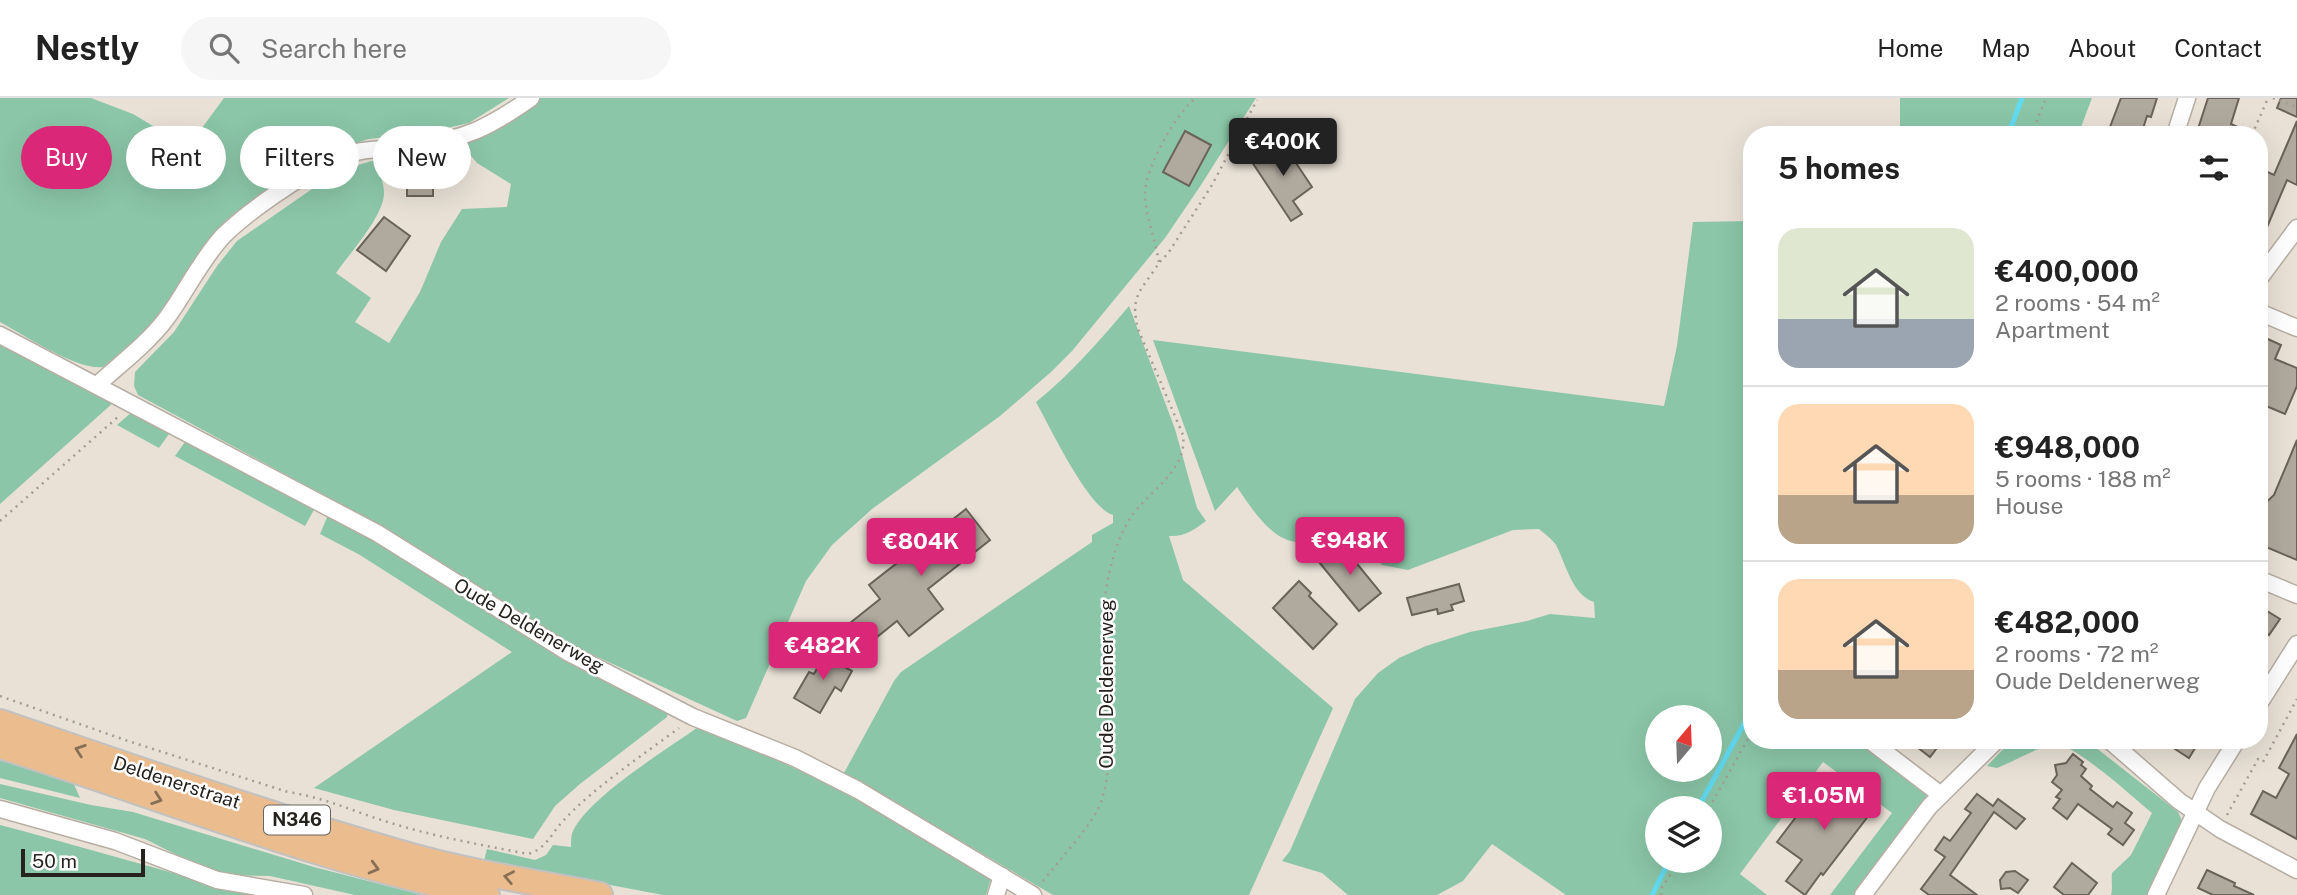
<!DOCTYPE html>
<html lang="en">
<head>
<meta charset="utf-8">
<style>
	body { margin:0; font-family:"Public Sans",sans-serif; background:#f6f6f6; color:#222; height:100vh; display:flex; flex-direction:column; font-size:26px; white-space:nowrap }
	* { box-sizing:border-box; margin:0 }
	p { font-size:23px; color:#767676 }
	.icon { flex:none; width:38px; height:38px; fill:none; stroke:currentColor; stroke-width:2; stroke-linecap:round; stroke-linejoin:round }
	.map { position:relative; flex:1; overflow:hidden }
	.drawer { position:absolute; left:1743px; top:28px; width:525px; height:623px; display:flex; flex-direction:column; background:#fff; border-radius:28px; box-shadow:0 7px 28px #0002 }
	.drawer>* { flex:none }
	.hud { position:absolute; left:21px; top:28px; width:665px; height:63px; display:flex; gap:14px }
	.needle { width:46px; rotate:19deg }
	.tools { position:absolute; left:1645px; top:607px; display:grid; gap:14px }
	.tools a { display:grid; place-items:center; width:77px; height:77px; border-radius:50%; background:#fff; box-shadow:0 7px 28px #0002; font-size:35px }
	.scale { position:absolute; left:21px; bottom:18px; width:124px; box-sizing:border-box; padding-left:7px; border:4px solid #26231f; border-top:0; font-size:19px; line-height:24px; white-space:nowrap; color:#26231f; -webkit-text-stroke:5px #fff; paint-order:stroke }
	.price { position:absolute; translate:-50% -60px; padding:0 16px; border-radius:7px; background:#db2777; color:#fff; font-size:23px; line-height:46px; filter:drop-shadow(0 2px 4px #0008) }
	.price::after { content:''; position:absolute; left:50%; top:42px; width:21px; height:16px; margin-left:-10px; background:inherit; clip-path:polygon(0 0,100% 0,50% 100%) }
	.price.on { background:#222; color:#fff }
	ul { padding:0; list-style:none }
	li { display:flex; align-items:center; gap:21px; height:175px; padding:0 35px }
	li+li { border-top:2px solid #e0e0e0 }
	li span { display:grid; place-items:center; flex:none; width:196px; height:140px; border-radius:21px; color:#555 }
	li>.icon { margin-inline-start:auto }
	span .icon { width:84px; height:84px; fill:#fffc; stroke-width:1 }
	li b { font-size:30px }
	h2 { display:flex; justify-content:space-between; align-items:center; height:84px; padding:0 35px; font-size:30px }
	.tag { padding:0 24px; border-radius:32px; background:#fff; box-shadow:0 7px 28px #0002; font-size:24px; line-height:63px }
	.tag.on { background:#db2777; color:#fff }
	header { display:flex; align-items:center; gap:42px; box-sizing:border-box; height:98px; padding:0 35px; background:#fff; border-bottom:2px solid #e0e0e0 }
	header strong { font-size:33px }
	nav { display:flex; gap:38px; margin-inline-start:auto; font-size:24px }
	.search { width:490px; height:63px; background:#f6f6f6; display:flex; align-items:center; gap:18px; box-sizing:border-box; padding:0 24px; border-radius:38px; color:#767676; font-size:26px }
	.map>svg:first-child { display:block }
	.green { fill:#8bc6a8; fill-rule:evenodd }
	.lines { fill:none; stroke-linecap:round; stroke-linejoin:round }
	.stream { stroke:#62dbf1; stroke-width:5 }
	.building { fill:#b0a99e; stroke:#6a6359; stroke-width:2 }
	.street-casing { stroke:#b6aea3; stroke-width:19 }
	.primary-casing { stroke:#c2c1c0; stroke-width:28 }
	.path { stroke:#a39d94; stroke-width:2.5; stroke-dasharray:2 5; stroke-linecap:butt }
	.street { stroke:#fff; stroke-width:16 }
	.primary { stroke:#ebbd8e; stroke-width:24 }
	.oneway { stroke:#887056 }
	.labels { text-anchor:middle; stroke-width:5; stroke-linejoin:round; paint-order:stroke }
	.shield { fill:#fff; stroke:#676562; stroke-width:2 }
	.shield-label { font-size:18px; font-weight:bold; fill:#26231f }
	.street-label { font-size:19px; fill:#26231f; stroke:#fff }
</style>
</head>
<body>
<header>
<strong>Nestly</strong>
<div class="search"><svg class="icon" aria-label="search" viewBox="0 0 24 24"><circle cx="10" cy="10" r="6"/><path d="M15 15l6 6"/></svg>Search here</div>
<nav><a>Home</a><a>Map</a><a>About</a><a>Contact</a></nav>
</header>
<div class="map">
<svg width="2297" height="797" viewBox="0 0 2297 797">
	<rect width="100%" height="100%" fill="#e9e1d6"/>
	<g class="green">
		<path d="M0 0H91L133 16 188 49 224 0H509L469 25 430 34 369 41 329 53 309 65 222 127 199 156 149 230 103 269C78 273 24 237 0 224Z"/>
		<path d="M533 0H1256L1201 87 1165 140 1072 253 1051 274 1000 318 872 411 832 447 806 483 746 620 737 623 567 545 368 421 138 297 134 288 135 274 174 234 217 168 237 143 338 73 375 62C378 72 384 84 384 94 385 117 349 156 336 175L371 200 355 224 389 245 420 194 441 144 462 111 507 109 511 86 477 65 461 46H466Z"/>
		<polygon points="1900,0 2092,0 2078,37 1900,37"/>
		<path d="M1752 123V642H1859L1924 691 1927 702 1857 797H1830L1892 715 1823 664 1740 776 1767 797H1566L1492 746 1463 783 1437 797H1348L1322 775 1282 763 1290 753 1355 601 1378 575 1399 560 1426 548 1470 534 1527 523 1550 516 1595 520 1594 504C1572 497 1566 466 1556 447 1552 441 1545 436 1539 431L1513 432 1408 472 1382 467 1350 433 1336 427C1331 431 1325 437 1318 440 1280 458 1255 415 1237 389L1215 413 1153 242 1664 308 1677 248 1693 124ZM1657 620H1710V672H1657ZM1657 710H1710V763H1657Z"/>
		<path d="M1129 208 1175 331 1197 410 1206 423C1194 432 1184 439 1169 438L1183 482 1333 610 1249 797H1053L844 675 894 583 901 574 1092 444V437L1113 425V417C1088 410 1050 329 1036 304 1071 276 1100 242 1129 208Z"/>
		<polygon points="0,244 114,304 0,406"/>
		<polygon points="133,313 171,333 159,350 117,327"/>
		<polygon points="187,341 315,410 305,428 175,358"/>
		<polygon points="328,417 370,440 563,562 668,613 667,619 580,686 555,708 533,741 394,712 314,690 512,554 360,457 320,436"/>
		<path d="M698 629 730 641 827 685 992 776 986 797H663L484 763 487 751 535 762 546 757 553 747 571 749C571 743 571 737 573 733 589 699 666 652 698 629Z"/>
		<path d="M2012 642H2086L2178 714 2183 725 2149 797H2111C2113 790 2111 782 2112 775L2131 757 2152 715C2136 702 2071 642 2053 646 2039 649 2012 664 1997 670L1987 668Z"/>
		<polygon points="0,661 73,684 80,700 0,680"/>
		<polygon points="0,686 91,707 133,714 314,769 422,797 355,797 270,778 227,777 203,770 145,741 0,700"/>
		<polygon points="0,727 23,733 252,797 0,797"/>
	</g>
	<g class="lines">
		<g class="stream">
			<polyline points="2008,37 2022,0"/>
			<polyline points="1698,710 1752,611"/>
			<polyline points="1652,797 1669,763"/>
		</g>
	</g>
	<g class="building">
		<polygon points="2121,0 2157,0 2151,19 2147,18 2141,37 2107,37"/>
		<polygon points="2208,0 2239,0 2231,26 2255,37 2196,37"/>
		<polygon points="2281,0 2297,0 2297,19 2277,10"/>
		<polygon points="2297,23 2297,87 2287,82 2259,148 2259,70 2274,77"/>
		<polygon points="1185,33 1211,47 1189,88 1163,74"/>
		<polygon points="1282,44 1312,89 1293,103 1302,116 1291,123 1252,64"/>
		<rect x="407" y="68" width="26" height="30"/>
		<polygon points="384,119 410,138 386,173 357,152"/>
		<polygon points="2259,237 2281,247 2275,261 2297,270 2297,288 2285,316 2259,305"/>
		<polygon points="2297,342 2297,462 2259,446 2259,411 2274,397"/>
		<polygon points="966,411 990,442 928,491 943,511 909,538 897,523 877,539 850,525 880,501 869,487"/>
		<polygon points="1340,445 1381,495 1359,513 1319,464"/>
		<polygon points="1299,483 1311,495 1309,498 1337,526 1313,551 1273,510"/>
		<polygon points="1459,486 1464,503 1451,507 1453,512 1438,516 1437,511 1412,517 1407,500"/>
		<polygon points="2259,508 2280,521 2269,537 2259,530"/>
		<polygon points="827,552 843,561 841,567 852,573 841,593 835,589 820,615 794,600 809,574 814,576"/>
		<polygon points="2297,636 2297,741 2251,716 2263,693 2276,700 2289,676 2279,670"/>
		<polygon points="1908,642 1943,642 1930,659"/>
		<polygon points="2181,642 2200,642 2189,660 2175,651"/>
		<polygon points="2073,656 2083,664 2081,667 2086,671 2081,678 2092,688 2090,691 2113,709 2117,704 2132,715 2125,725 2134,732 2123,747 2108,736 2112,731 2078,706 2067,721 2053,710 2060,701 2056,699 2062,692 2052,684 2057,677 2055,667 2066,665"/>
		<polygon points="1836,678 1876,708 1823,777 1821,775 1805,797 1786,783 1802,762 1777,744 1799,715 1805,719"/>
		<polygon points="1977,696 1993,708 1998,701 2025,721 2016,731 1994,714 1950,777 1977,797 1929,797 1921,791 1945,759 1935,752 1944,739 1950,743 1971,715 1965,711"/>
		<polygon points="2072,765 2097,785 2088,797 2064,797 2054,789"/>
		<polygon points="2207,772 2235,785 2234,788 2254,797 2213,797 2198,790"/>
		<polygon points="2015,773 2028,782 2018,795 2010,790 2001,791 2000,782 2006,774"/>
	</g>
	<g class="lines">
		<defs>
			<g id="street">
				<polyline points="2175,37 2187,0"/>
				<polyline points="2259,181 2297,130"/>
				<polyline points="2259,214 2297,230"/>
				<polyline points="0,237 377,435 569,555 693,619 795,660 858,692 1033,797"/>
				<path d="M97 287C120 266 147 246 166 221 186 194 200 163 223 138 249 112 299 79 332 62 356 49 389 52 415 48 466 41 490 29 531 0"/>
				<polyline points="2259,481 2297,497"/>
				<polyline points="2259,606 2297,546"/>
				<polyline points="1869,642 1941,697"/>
				<polyline points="2109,642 2179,703 2220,731 2297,772"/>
				<polyline points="0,711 115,743 217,782 304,797"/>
				<polyline points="996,797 1002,778"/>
				<polyline points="1863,797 1929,709 1997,642"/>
				<polyline points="2156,797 2207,690 2237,642"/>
			</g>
			<g id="primary">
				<path d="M0 624C135 670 271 718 408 757 471 775 536 784 600 797"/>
				<path d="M0 648C162 699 320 764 487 797"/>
			</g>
		</defs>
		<use href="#street" class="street-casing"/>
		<use href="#primary" class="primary-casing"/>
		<g class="path">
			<polyline points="2273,0 2297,9"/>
			<polyline points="2031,37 2046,0"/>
			<polyline points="2252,37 2268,0"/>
			<path d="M1159 164C1155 141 1145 117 1145 94 1146 70 1176 14 1196 0"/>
			<polyline points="0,423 119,318"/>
			<path d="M0 598 128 643 288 694C327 700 354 714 391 725 436 739 482 747 528 756 546 751 551 736 563 723 593 690 643 657 679 630"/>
			<polyline points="1709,710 1752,634"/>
			<polyline points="2227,717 2258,661 2263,664 2297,601"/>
			<path d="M1043 783C1059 762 1086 734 1098 711 1113 678 1108 641 1105 606 1103 561 1099 512 1111 468 1115 451 1121 434 1131 419 1148 394 1188 372 1183 337L1138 231C1131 203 1137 196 1153 174 1158 167 1160 162 1167 157L1212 87 1257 2"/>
			<polyline points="1661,797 1661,791 1679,763"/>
		</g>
		<use href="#street" class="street"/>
		<use href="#primary" class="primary"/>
	</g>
	<defs><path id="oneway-chevron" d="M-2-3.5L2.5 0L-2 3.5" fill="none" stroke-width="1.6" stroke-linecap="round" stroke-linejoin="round" transform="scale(1.75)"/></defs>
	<g class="oneway">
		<use href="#oneway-chevron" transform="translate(80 652) rotate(-161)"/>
		<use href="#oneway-chevron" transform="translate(157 701) rotate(19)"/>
		<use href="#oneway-chevron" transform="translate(374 770) rotate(15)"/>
		<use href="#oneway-chevron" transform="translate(509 779) rotate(-169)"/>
	</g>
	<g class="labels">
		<rect class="shield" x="264" y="707.5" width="66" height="29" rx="5"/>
		<g class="shield-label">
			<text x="297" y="728">N346</text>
		</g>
		<g class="street-label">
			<text transform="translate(529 527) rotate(30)" y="7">Oude Deldenerweg</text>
			<text transform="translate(1106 586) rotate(-90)" y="7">Oude Deldenerweg</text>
			<text transform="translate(177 684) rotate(18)" y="7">Deldenerstraat</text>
		</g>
	</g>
</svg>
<div class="tools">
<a><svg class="needle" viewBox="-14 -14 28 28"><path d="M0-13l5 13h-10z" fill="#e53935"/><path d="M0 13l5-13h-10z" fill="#767676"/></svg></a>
<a><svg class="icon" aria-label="layers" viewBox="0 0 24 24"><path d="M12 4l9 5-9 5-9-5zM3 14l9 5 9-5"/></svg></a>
</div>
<div class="scale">50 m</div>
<b class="price on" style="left:1283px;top:80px">€400K</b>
<b class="price" style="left:1350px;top:479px">€948K</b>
<b class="price" style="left:921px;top:480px">€804K</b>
<b class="price" style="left:823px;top:584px">€482K</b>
<b class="price" style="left:1824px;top:734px">€1.05M</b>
<div class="hud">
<a class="tag on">Buy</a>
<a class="tag">Rent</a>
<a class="tag">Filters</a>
<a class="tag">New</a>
</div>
<section class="drawer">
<h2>5 homes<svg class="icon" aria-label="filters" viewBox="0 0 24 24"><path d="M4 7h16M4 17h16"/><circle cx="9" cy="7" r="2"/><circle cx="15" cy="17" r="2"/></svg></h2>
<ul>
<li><span style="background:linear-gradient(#dfe7d0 65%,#9aa5b1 0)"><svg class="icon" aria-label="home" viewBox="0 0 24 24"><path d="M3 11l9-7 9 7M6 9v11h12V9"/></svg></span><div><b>€400,000</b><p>2 rooms · 54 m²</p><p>Apartment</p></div></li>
<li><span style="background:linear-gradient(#ffd9b3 65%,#b9a48a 0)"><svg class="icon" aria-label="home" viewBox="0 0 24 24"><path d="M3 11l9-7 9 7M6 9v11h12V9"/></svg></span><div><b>€948,000</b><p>5 rooms · 188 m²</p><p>House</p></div></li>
<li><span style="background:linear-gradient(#ffd9b3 65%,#b9a48a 0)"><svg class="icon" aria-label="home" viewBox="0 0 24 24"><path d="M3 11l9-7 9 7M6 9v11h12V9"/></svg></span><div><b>€482,000</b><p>2 rooms · 72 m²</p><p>Oude Deldenerweg</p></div></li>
</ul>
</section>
</div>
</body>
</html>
